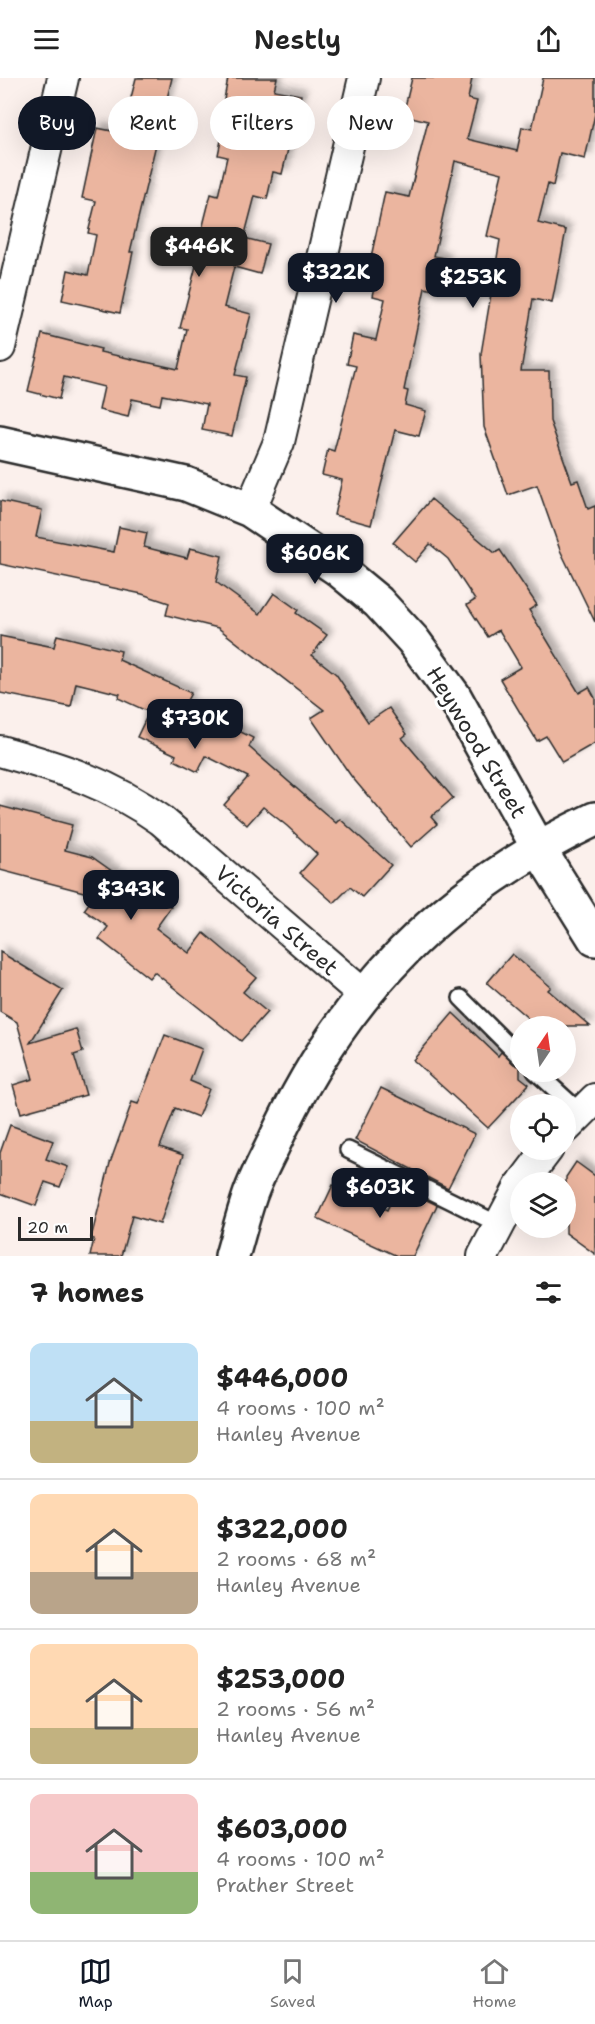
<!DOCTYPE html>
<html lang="en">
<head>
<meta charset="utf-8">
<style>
	body { margin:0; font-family:"Shantell Sans",sans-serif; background:#f2f2f2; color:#222; height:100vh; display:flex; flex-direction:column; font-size:22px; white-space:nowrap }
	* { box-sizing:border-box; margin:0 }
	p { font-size:20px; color:#767676 }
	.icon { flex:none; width:33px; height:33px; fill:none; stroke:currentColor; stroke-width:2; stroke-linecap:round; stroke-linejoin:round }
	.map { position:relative; height:1178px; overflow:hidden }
	.details { display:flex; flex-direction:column; background:#fff; flex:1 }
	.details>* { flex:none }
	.hud { position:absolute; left:18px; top:18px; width:560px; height:54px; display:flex; gap:12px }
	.needle { width:39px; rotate:13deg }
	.controls { position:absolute; left:510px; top:938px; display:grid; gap:12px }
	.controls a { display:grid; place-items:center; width:66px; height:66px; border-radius:50%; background:#fff; box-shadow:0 6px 24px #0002; font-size:30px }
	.scale { position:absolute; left:18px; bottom:15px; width:75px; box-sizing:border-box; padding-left:6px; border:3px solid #2b2b2b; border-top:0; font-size:16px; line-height:21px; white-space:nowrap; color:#2b2b2b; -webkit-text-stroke:4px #fff; paint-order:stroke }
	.price { position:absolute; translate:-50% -51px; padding:0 14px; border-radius:12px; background:#111827; color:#fff; font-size:20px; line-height:39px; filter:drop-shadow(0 2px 3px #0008) }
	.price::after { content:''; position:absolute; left:50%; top:36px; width:18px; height:14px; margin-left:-9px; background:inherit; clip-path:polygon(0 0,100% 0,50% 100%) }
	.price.current { background:#222; color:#fff }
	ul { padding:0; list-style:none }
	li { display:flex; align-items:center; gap:18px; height:150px; padding:0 30px }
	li+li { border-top:2px solid #e0e0e0 }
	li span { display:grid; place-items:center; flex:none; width:168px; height:120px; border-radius:12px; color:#555 }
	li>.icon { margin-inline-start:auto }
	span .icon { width:72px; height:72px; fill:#fffc; stroke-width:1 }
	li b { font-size:26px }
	h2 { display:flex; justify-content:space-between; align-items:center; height:72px; padding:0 30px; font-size:26px }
	.chip { padding:0 21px; border-radius:27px; background:#fff; box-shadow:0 6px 24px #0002; font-size:21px; line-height:54px }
	.chip.current { background:#111827; color:#fff }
	header { display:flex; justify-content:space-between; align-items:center; height:78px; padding:0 30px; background:#fff; font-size:27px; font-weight:600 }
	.menu { display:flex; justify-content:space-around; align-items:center; height:84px; border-top:2px solid #e0e0e0; background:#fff; font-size:16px; color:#767676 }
	.menu a { display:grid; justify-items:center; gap:3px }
	.menu .current { color:#111827 }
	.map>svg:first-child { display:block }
	.building { fill:#ebb59f; stroke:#2b2b2b; stroke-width:1.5; filter:url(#shadow) }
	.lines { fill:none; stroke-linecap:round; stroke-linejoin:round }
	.lane-casing { stroke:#2b2b2b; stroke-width:20 }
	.street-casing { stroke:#2b2b2b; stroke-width:34 }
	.secondary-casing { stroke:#2b2b2b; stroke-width:38 }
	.lane { stroke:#fff; stroke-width:15 }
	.street { stroke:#fff; stroke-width:30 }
	.secondary { stroke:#fff; stroke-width:33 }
	.labels { text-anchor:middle; stroke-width:6; stroke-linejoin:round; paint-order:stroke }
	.street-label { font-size:22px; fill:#2b2b2b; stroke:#fff }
</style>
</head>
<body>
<header><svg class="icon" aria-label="menu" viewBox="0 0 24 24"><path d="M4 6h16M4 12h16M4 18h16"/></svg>Nestly<svg class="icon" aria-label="share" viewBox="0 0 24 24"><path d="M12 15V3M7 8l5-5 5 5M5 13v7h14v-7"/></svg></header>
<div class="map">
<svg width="595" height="1178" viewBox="0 0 595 1178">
	<defs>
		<filter id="shadow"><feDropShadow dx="5.5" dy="-5.5" stdDeviation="3" flood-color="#0004"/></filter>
	</defs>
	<rect width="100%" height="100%" fill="#fbf0ec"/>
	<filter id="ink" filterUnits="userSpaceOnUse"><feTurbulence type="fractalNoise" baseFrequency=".0167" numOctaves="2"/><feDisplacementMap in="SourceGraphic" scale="12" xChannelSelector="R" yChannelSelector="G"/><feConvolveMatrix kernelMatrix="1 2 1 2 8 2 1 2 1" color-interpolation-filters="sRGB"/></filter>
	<g filter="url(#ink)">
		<g class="building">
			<polygon points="136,0 172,0 130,174 133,174 120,235 62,222 68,192 88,197 96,157 88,155 96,123 82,120 97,50 122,55"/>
			<polygon points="228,0 277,0 274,12 301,17 282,96 273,94 267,121 255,118 244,160 268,166 260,196 234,189 224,229 251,236 235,297 246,299 232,358 202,352 207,326 162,317 160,327 132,321 128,339 99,332 104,309 64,299 59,321 28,313 42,256 101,271 100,274 178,291 187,251 180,250 198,180 195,179 211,116 218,118 227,79 218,77 227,33 222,32"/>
			<polygon points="412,0 472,0 468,21 477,23 467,61 517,73 522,49 532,51 543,0 595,0 595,36 585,81 560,75 553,108 548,106 538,145 566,152 552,225 533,221 521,293 549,293 550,343 572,404 578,402 588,431 595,428 595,544 560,472 537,407 508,417 484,349 481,276 500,162 487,158 502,95 455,83 434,178 445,180 437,213 425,210 404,312 408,313 405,327 426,333 419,358 395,352 371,447 334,437 342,402 322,397 328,371 334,373 356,288 347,286 353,257 376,262 385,221 373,218 380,186 370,184 385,114 409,119 428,43 403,37"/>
			<polygon points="431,421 495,475 500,472 537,527 529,532 579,615 589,609 595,620 595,665 562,684 546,658 537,663 500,601 521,589 499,552 488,559 467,527 475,522 448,481 430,466 415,484 393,465"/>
			<polygon points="0,423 42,432 36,459 114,474 119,449 147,455 144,469 187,480 190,470 222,478 216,504 260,536 274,515 298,532 296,535 327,557 312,577 336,596 368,644 389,630 407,656 402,660 453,720 431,739 437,746 411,769 351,698 311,640 324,632 218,550 166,537 169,525 142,516 0,486"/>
			<polygon points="57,557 121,573 119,582 191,615 185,626 253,660 249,669 336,745 340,741 391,787 362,819 350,809 334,825 300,795 317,776 287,748 263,729 247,747 224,727 248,699 206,678 198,694 174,682 176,677 137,659 149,634 118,620 120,616 76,605 71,629 0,615 0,558 54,569"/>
			<polygon points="0,728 72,747 65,772 92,779 136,810 139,806 171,829 156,850 189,875 204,855 256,899 243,914 267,934 241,963 154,894 149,900 99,861 108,849 84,832 95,817 0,792"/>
			<polygon points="0,874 63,912 30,965 76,951 83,974 74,977 86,1017 21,1035 13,1007 33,1001 17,944 0,934"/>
			<polygon points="512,876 551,909 548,912 590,948 537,948 487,905"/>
			<polygon points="453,935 498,978 501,974 514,986 520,988 520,999 529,1006 488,1050 413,982"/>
			<polygon points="165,957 202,971 190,1003 209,1011 198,1039 175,1030 160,1069 183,1077 160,1146 132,1138 121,1178 90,1178 94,1161 91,1160 110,1085 132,1024 138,1026"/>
			<polygon points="381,1010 475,1056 448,1110 355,1062"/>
			<polygon points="10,1047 53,1063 46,1081 68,1089 60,1109 45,1104 36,1128 0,1115 0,1075"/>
			<polygon points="576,1084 595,1098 595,1176 566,1155 566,1099"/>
			<polygon points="333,1107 387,1132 398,1108 437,1127 413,1178 397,1178 317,1141"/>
		</g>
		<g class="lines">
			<defs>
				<g id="lane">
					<polyline points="461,920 520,979"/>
					<polyline points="535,993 581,1035"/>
					<polyline points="348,1072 500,1147"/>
				</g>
				<g id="street">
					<polyline points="0,269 63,0"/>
					<polyline points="250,432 279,364 364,0"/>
					<path d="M0 673C61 690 109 705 161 742L363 916"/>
					<polyline points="566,1050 595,1021"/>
					<polyline points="523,1104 548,1071"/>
					<polyline points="483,1178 520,1108"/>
				</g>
				<g id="secondary">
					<polyline points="0,365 186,406 250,432 338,491 378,524 413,562 454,618 539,771 595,861"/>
					<path d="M232 1178C238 1158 243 1137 250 1117 256 1100 265 1083 273 1067 342 915 444 812 595 741"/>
				</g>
			</defs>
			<use href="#lane" class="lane-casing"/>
			<use href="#street" class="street-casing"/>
			<use href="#secondary" class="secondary-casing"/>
			<use href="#lane" class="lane"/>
			<use href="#street" class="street"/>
			<use href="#secondary" class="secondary"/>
		</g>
	</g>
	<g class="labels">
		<g class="street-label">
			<text transform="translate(477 664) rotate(59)" y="8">Heywood Street</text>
			<text transform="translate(277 842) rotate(41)" y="8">Victoria Street</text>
		</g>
	</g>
</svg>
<div class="controls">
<a><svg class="needle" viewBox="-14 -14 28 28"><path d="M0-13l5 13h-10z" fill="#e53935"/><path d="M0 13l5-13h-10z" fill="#767676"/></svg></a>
<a><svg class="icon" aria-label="locate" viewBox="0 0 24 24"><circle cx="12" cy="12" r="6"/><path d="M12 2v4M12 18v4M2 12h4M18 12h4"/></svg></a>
<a><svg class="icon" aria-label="layers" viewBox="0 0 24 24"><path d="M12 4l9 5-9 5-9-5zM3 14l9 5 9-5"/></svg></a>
</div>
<div class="scale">20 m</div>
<b class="price current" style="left:199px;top:200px">$446K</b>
<b class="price" style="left:336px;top:226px">$322K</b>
<b class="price" style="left:473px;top:231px">$253K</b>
<b class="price" style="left:315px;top:507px">$606K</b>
<b class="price" style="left:195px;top:672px">$730K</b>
<b class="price" style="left:131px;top:843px">$343K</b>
<b class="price" style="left:380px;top:1141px">$603K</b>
<div class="hud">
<a class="chip current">Buy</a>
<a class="chip">Rent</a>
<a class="chip">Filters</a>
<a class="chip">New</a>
</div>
</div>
<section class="details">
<h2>7 homes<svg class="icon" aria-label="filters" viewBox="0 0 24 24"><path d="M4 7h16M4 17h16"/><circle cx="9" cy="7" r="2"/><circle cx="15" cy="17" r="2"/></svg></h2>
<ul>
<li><span style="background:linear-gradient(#bfe0f5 65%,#c2b280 0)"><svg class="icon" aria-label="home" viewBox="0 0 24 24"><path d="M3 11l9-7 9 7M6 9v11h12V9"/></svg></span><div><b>$446,000</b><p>4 rooms · 100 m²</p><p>Hanley Avenue</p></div></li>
<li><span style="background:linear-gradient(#ffd9b3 65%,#b9a48a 0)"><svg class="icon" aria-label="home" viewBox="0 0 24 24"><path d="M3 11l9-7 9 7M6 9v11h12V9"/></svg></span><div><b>$322,000</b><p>2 rooms · 68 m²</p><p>Hanley Avenue</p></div></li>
<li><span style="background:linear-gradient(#ffd9b3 70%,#c2b280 0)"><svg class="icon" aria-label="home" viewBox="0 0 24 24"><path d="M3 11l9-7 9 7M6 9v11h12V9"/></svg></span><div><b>$253,000</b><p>2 rooms · 56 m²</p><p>Hanley Avenue</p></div></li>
<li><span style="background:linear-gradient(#f6c9c9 65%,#8fb573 0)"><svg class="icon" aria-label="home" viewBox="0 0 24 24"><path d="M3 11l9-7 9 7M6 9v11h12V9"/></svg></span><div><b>$603,000</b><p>4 rooms · 100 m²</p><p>Prather Street</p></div></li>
</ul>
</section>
<nav class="menu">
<a class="current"><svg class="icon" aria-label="map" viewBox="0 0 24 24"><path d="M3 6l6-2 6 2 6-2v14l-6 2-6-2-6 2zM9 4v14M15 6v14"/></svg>Map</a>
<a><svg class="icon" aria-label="saved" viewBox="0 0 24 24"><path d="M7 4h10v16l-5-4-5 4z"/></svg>Saved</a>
<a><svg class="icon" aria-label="home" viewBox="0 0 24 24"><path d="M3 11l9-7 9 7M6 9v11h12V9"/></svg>Home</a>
</nav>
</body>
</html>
